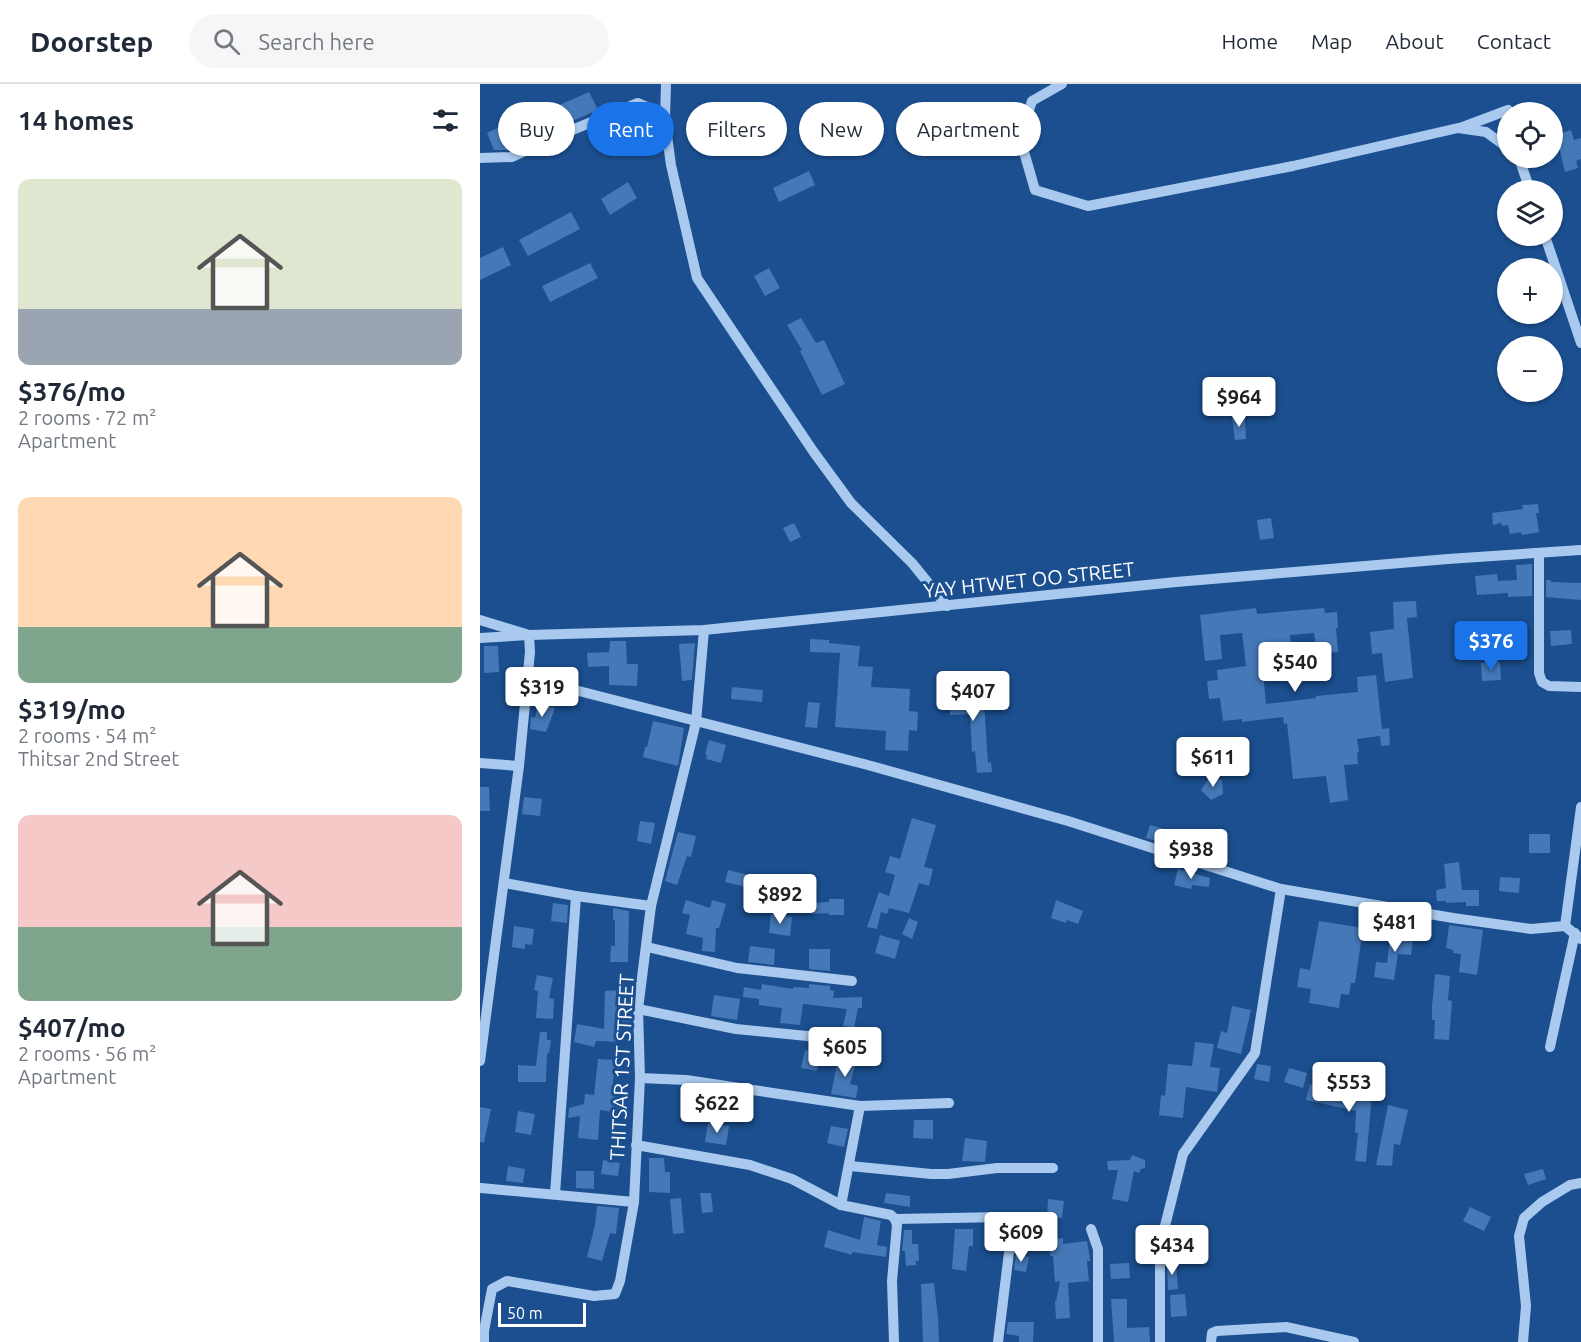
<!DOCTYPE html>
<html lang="en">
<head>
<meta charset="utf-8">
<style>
	body { margin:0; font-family:Ubuntu,sans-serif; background:#f6f6f7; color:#1f2937; height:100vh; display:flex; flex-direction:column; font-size:22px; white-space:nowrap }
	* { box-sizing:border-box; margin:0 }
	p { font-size:20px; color:#747a83 }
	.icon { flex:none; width:33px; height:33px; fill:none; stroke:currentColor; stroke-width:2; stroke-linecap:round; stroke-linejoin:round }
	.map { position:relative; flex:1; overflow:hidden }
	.sheet { display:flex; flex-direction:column; background:#fff; width:480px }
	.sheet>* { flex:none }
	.top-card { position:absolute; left:18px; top:18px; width:570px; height:54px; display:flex; gap:12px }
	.controls { position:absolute; left:1017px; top:18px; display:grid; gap:12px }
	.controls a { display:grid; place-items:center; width:66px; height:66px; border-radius:50%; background:#fff; box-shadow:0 2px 4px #0004; font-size:30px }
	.scale { position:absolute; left:18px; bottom:15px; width:88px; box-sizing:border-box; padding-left:6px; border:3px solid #fff; border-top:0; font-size:16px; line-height:21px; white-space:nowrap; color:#fff; -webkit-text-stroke:4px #1b4f8f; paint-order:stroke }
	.price { position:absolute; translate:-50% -51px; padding:0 14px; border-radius:6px; background:#fff; color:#222; font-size:20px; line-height:39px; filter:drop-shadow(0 2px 3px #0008) }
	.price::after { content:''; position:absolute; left:50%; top:36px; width:18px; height:14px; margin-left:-9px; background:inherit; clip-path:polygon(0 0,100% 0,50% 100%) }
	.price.current { background:#1a73e8; color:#fff }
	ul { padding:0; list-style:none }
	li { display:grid; align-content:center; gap:12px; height:318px; padding:0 18px }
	li span { display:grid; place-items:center; height:186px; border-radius:12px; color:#555 }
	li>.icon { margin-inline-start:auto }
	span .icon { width:108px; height:108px; fill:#fffc; stroke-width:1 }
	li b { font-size:26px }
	h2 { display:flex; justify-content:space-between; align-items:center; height:72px; padding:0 18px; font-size:26px }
	.chip { padding:0 21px; border-radius:27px; background:#fff; box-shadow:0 2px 4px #0004; font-size:21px; line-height:54px }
	.chip.current { background:#1a73e8; color:#fff }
	header { display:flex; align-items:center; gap:36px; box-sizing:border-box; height:84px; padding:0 30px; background:#fff; border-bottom:2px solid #e0e1e3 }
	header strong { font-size:28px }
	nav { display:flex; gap:33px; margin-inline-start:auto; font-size:21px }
	.search { width:420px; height:54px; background:#f6f6f7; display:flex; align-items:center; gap:15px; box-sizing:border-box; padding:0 21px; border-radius:33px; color:#747a83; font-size:22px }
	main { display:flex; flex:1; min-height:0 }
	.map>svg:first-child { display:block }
	.building { fill:#4478b7 }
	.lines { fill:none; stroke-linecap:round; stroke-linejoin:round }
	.minor { stroke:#a9c9ee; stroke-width:10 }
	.labels { text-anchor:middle; stroke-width:6; stroke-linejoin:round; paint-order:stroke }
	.street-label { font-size:20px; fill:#fff; stroke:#1b4f8f }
</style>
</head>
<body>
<header>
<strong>Doorstep</strong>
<div class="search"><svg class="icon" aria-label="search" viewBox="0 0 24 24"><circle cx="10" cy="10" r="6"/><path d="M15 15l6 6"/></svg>Search here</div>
<nav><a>Home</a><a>Map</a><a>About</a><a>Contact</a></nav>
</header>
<main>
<section class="sheet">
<h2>14 homes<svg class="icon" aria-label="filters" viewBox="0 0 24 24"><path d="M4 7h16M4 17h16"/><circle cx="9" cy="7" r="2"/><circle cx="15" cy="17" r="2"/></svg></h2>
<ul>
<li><span style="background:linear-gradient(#dfe7d0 70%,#9aa5b1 0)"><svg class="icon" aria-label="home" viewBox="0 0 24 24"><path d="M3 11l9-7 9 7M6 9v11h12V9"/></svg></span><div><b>$376/mo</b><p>2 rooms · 72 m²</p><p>Apartment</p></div></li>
<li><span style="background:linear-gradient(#ffd9b3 70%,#7fa58c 0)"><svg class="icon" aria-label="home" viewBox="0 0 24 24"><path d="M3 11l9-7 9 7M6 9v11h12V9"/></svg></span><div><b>$319/mo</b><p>2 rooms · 54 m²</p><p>Thitsar 2nd Street</p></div></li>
<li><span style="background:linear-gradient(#f6c9c9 60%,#7fa58c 0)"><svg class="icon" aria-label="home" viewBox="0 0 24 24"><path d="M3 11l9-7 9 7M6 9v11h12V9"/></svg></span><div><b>$407/mo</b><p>2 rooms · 56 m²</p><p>Apartment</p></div></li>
</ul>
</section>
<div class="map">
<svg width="1101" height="1258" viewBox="0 0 1101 1258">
	<rect width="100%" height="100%" fill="#1b4f8f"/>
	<g class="building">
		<polygon points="109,8 118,26 85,40 77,22"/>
		<polygon points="40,33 43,39 49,36 57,53 30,66 14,66 7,49"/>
		<polygon points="1091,46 1094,56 1101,54 1101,75 1096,77 1098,84 1085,88 1076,51"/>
		<polygon points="329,87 335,101 299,118 293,104"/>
		<polygon points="148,98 157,114 130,131 121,115"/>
		<polygon points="91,128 100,145 48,172 39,156"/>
		<polygon points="23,163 31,181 0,196 0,174"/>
		<polygon points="110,179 118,194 70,218 62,202"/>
		<polygon points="289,184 300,204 285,212 274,192"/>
		<polygon points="321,234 336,259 344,256 365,300 342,311 320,267 322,266 307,241"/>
		<polygon points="765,333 766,355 755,356 752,334"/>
		<polygon points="1058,420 1059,429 1056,429 1059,448 1042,451 1041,448 1030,450 1028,441 1022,442 1021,439 1013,441 1012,429 1043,425 1042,421"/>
		<polygon points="791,434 794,454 780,456 777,436"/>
		<polygon points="314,439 321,453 310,458 303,444"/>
		<polygon points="1052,480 1052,512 1028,513 1028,509 997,511 995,492 1017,490 1018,497 1037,496 1036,481"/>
		<polygon points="1066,496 1071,496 1071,498 1101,499 1101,516 1066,513"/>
		<polygon points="936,517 937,533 927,534 933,594 905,598 902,569 892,570 890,548 914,545 913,518"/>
		<polygon points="776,524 777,530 844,524 845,529 857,528 858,544 856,544 858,568 837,570 834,549 810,551 811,562 781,566 786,620 836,614 836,612 878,608 877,593 896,591 902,645 909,644 910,661 901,662 900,652 877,655 879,668 877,669 878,680 864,681 868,716 850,719 846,692 813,695 807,639 804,640 803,633 762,638 762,635 743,637 740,614 729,615 727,597 738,596 737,586 766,582 762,549 740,551 742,575 725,577 720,531"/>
		<polygon points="1091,546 1092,560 1071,562 1070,547"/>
		<polygon points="330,555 349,556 349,559 380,562 378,582 393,583 391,603 430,605 429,627 438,628 437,647 429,646 428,667 405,666 406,647 355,643 360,569 330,568"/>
		<polygon points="130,557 146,557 147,580 158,580 157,602 129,601 129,582 108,583 107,569 129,568"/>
		<polygon points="215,559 212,596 202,597 199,560"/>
		<polygon points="4,562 18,562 19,588 4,589"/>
		<polygon points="1020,578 1021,596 1002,597 1001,579"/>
		<polygon points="252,603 283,606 282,618 251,615"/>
		<polygon points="503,604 508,679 511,678 512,688 497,689 495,667 492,668 490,630 470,631 470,605"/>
		<polygon points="328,618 340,619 337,644 325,643"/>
		<polygon points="58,620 75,624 66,648 50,645 51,633 55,634"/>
		<polygon points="173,637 204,644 198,682 163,673 165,663 167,663"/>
		<polygon points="229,656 246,661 241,679 226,675 227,671 225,670"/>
		<polygon points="729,694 742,696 743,710 731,716 721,706"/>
		<polygon points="0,703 9,703 10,727 0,727"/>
		<polygon points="44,713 62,715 60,732 42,730"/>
		<polygon points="432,734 456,741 444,783 453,785 449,802 439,799 429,829 409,824 407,830 401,828 397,845 387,843 399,808 409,812 415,791 405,788 410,772 420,775"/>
		<polygon points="160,737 175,739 171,760 157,757"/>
		<polygon points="670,741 714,753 715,749 729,752 726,764 703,759 701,764 666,754"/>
		<polygon points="198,748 216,752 211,773 207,772 197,801 185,797"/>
		<rect x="1049" y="750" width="21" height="19"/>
		<polygon points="979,778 982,806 999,806 999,822 986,822 986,818 966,819 966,817 957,817 956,806 966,804 964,780"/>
		<polygon points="698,785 730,794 729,803 712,801 711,805 694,801"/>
		<polygon points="248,786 276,793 276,791 298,795 292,822 272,817 274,805 245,798"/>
		<polygon points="1020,793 1040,794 1039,809 1019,807"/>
		<polygon points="349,815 364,815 364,831 349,831 349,829 332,830 331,819 349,818"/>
		<polygon points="206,816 230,824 232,816 246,820 239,844 236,844 235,868 222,867 223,854 206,850 210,831 202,829"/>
		<polygon points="576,816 603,827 598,840 587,836 586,839 571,834"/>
		<polygon points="73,819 88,821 87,839 71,837"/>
		<polygon points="133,824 149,827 148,878 130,878 131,862 135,862 135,836 133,836"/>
		<polygon points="291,830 312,833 310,852 289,849"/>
		<polygon points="429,834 438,838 432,855 422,850"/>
		<polygon points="839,837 883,844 875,899 871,899 869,911 861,910 859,924 829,919 831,905 817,903 820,884 830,886"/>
		<polygon points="969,841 1003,846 997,891 979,888 981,870 973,869 973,866 966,864"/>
		<polygon points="34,842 54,845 52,861 45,860 45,865 32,863"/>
		<polygon points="911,844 934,847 931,871 918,870 914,896 894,893 896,878 907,879"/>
		<polygon points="400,851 420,857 415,875 395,869"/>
		<polygon points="270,862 295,865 294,881 268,878"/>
		<polygon points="329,865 350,865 350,887 329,885"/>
		<polygon points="955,890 970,892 968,916 972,917 969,956 954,955 955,936 952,936 952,923"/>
		<polygon points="57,891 73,894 69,914 74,915 73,935 56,934 58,907 54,906"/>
		<polygon points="282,900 313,905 314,903 329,904 329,900 350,902 350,906 354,907 353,914 382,913 382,924 378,924 374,944 363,942 367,925 323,920 320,941 300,939 302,924 279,921 279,915 263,913 264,903 281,906"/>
		<polygon points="143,906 153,907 150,945 142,945 141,958 116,957 114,963 94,958 97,940 124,945 125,907"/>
		<polygon points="234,911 260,915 257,936 231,932"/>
		<polygon points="752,922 771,926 761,970 737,964 741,947 747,949"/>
		<polygon points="60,948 67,948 67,956 71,956 69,970 67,969 66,998 38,998 38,981 56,982"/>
		<polygon points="715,958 734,960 730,983 740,984 737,1008 706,1003 703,1034 679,1031 681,1011 685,1012 688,980 712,982"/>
		<polygon points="325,966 341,970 337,987 321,984"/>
		<polygon points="359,970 377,975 370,1000 378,1002 376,1014 351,1010"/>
		<polygon points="118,975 135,976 132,1010 142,1011 139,1029 120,1026 118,1056 98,1054 100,1032 88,1034 89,1024 104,1020 105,1010 114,1011"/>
		<polygon points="777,980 791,982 789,998 774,995"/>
		<polygon points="809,984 827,989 823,1004 804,998"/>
		<polygon points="830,1000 845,1005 844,1007 876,1013 877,1008 892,1010 886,1078 875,1077 878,1049 875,1049 876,1027 826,1016"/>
		<polygon points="908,1021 928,1026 920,1061 914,1060 912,1082 896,1081"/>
		<polygon points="0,1023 11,1025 4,1059 0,1058"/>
		<polygon points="38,1027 55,1030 51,1051 35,1048"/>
		<polygon points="434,1036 453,1036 453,1055 433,1054"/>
		<polygon points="228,1039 249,1042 246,1061 225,1058"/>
		<polygon points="351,1042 368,1045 364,1063 347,1059"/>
		<polygon points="485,1054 507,1057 505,1078 482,1077"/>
		<polygon points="652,1071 665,1076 665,1084 661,1085 659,1089 654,1087 648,1118 632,1115 638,1086 628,1086 627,1077 650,1076"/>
		<polygon points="169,1074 184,1074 185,1088 190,1088 190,1109 169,1108"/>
		<polygon points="123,1076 140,1079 138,1092 121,1090"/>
		<polygon points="28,1082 45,1085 43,1099 26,1097"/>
		<polygon points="1063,1085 1066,1095 1048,1101 1044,1090"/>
		<polygon points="96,1087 114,1087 114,1105 96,1104"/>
		<polygon points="220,1109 231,1109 233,1128 222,1129"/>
		<polygon points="406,1109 430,1112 430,1123 404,1119"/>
		<polygon points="201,1114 204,1149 193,1150 190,1115"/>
		<polygon points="568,1115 584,1117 582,1134 567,1133"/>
		<polygon points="117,1122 139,1124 136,1150 130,1149 122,1177 107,1173 115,1141"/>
		<polygon points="990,1123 1011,1133 1004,1147 983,1137"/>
		<polygon points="384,1133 401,1137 397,1161 407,1163 406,1173 372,1168 372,1171 344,1163 348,1146 380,1156"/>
		<polygon points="475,1145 493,1145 493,1162 489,1162 486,1187 472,1185"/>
		<polygon points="424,1146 432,1146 432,1160 438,1160 439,1177 436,1177 436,1181 426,1182 425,1167 422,1167"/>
		<polygon points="583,1154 583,1160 607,1157 610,1175 610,1177 607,1177 609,1197 588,1199 590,1234 576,1235 575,1217 576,1217 580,1197 575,1198 573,1172 570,1172 569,1155"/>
		<polygon points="536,1170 549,1173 546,1188 534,1186"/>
		<polygon points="649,1179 650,1194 631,1195 630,1180"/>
		<polygon points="687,1179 696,1179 698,1205 688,1206"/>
		<polygon points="454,1199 458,1234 459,1258 443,1258 441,1200"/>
		<polygon points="705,1210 707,1232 691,1233 690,1211"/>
		<polygon points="631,1215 647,1215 647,1244 669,1243 670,1258 634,1258"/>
		<polygon points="528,1238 554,1238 553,1258 539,1258 539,1252 526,1250"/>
	</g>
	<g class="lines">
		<g class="minor">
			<polyline points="582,0 552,17 540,54 555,106 608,122 813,82 978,44 1006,48 1028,64"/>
			<polyline points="185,34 186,0"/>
			<polyline points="980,44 1028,26 1029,28"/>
			<polyline points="0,74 32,73 80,51 158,19 184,30 191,81 217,194 333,367 371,419 432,479 467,522"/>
			<polyline points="1039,74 1050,106"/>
			<polyline points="1065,152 1101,259"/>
			<polyline points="1059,469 1059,589 1062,598 1069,602 1101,603"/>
			<polyline points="0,536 49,551 50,568 39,682 0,977"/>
			<polyline points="0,554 49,551 224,546 696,498 968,475 1101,466"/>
			<polyline points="48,594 384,680 588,737 801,805 973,834 1051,845 1085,842 1101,855"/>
			<polyline points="0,679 39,682"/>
			<polyline points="25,799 96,812 171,822"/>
			<polyline points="1085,842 1101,723"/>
			<polyline points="167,863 257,884 372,897"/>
			<polyline points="158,925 256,945 357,955"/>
			<polyline points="1070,963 1095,849"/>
			<polyline points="160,994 206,996 380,1022 469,1019"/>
			<polyline points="156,1061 270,1081 312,1095 361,1121 411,1131 415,1135 417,1141 412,1197 414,1258"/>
			<polyline points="370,1082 451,1090 468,1090 517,1084 573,1084"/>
			<polyline points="1,1104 154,1118"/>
			<polyline points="75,1110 96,812"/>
			<polyline points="361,1121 380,1022"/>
			<polyline points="415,1135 523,1133 530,1136 532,1144 518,1258"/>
			<polyline points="611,1145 618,1165 618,1258"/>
			<polyline points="4,1258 4,1247 12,1205 27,1197 114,1212 135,1210 140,1197 154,1118 160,994 158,925 171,822 216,638 224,546"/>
			<polyline points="680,1258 680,1162 703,1070 775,969 801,805"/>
			<polyline points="731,1258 732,1249 737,1247 806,1243 874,1258"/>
			<polyline points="1043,1258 1046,1222 1039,1152 1044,1134 1062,1118 1090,1101 1101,1099"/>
		</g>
	</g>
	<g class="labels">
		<g class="street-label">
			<text transform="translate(549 496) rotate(-6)" y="7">YAY HTWET OO STREET</text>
			<text transform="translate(142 983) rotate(-87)" y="7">THITSAR 1ST STREET</text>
		</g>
	</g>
</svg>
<div class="controls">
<a><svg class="icon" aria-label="locate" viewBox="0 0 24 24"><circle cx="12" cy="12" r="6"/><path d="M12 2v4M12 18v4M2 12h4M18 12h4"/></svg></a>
<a><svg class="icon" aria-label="layers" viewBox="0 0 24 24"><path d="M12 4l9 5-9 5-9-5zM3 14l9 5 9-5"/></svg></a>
<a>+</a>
<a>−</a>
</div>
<div class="scale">50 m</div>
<b class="price" style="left:759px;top:344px">$964</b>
<b class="price current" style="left:1011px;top:588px">$376</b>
<b class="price" style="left:815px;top:609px">$540</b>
<b class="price" style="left:62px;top:634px">$319</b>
<b class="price" style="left:493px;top:638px">$407</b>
<b class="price" style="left:733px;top:704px">$611</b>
<b class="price" style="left:711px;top:796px">$938</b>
<b class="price" style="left:300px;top:841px">$892</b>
<b class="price" style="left:915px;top:869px">$481</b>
<b class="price" style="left:365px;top:994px">$605</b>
<b class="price" style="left:869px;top:1029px">$553</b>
<b class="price" style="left:237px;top:1050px">$622</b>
<b class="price" style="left:541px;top:1179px">$609</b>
<b class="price" style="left:692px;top:1192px">$434</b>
<div class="top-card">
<a class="chip">Buy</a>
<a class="chip current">Rent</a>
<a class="chip">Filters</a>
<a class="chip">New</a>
<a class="chip">Apartment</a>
</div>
</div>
</main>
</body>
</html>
